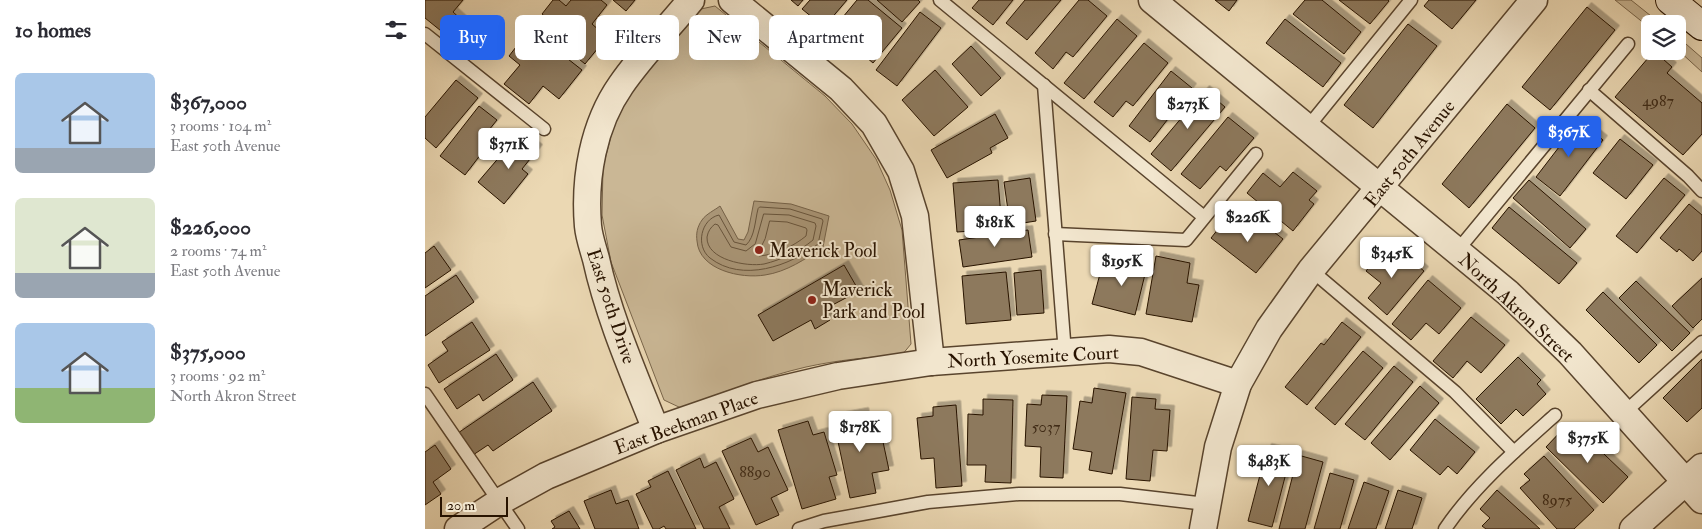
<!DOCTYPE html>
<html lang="en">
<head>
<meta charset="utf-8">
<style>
	body { margin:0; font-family:"IM FELL Double Pica",serif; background:#f7f7f7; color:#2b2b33; height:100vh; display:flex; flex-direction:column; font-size:19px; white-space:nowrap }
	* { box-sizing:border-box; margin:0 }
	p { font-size:16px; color:#7c7c81 }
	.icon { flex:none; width:28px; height:28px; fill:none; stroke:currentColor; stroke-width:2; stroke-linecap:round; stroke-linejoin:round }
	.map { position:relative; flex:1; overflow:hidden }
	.panel { display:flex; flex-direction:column; background:#fff; width:425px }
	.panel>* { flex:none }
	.banner { position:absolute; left:15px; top:15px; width:475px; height:45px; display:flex; gap:10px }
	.tools { position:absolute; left:1216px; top:15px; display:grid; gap:10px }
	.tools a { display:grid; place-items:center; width:45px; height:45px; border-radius:8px; background:#fff; box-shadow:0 5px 20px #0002; font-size:25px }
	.scale { position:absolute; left:15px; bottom:12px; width:68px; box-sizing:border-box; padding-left:5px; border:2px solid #281300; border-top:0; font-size:14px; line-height:18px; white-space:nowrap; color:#281300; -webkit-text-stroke:4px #f2e6ce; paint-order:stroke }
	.price { position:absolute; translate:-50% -42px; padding:0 11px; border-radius:5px; background:#fff; color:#222; font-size:16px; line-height:32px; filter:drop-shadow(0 1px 2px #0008) }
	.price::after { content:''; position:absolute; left:50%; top:30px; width:15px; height:11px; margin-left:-8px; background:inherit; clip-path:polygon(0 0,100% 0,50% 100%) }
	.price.active { background:#2563eb; color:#fff }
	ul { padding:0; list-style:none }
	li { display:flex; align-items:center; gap:15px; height:125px; padding:0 15px }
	li span { display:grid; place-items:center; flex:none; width:140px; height:100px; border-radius:8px; color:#555 }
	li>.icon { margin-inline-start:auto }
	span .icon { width:60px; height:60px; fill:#fffc; stroke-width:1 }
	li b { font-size:21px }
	h2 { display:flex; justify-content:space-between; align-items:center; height:60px; padding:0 15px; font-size:21px }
	.tag { padding:0 18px; border-radius:8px; background:#fff; box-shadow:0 5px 20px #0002; font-size:18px; line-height:45px }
	.tag.active { background:#2563eb; color:#fff }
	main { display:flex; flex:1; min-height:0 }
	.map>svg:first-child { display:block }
	.green { fill:#cab795; stroke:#79654a }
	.water { fill:#a99576; stroke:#756147 }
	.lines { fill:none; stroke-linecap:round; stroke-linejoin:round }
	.shore { stroke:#68543b; stroke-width:1 }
	.building { fill:#8d795d; stroke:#281300; filter:url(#shadow) }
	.lane-casing { stroke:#59442d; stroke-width:15 }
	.street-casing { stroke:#59442d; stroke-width:29 }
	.secondary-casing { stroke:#281300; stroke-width:30 }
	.lane { stroke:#f2e6ce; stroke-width:12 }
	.street { stroke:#f2e6ce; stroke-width:26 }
	.secondary { stroke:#f2e6ce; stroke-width:28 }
	.poi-dot { fill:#8f2418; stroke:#f2e6ce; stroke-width:2 }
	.labels { text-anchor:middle; stroke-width:4; stroke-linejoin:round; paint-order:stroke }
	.number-label { font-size:16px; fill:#412c17 }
	.street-label { font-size:19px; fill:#281300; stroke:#f2e6ce }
	.poi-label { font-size:19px; fill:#281300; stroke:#f2e6ce; text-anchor:start }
</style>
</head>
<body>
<main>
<section class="panel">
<h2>10 homes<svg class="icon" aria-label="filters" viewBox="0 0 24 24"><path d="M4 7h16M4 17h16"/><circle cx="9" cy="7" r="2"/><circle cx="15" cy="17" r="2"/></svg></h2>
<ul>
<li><span style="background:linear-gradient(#a9c7e8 75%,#9aa5b1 0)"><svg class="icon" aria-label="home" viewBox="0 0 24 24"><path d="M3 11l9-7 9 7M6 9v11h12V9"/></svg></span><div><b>$367,000</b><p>3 rooms · 104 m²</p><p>East 50th Avenue</p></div></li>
<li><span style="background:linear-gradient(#dfe7d0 75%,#9aa5b1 0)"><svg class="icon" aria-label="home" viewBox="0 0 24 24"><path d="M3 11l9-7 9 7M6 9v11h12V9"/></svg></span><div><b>$226,000</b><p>2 rooms · 74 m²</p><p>East 50th Avenue</p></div></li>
<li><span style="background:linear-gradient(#a9c7e8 65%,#8fb573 0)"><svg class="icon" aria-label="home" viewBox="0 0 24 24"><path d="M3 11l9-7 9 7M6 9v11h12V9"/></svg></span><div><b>$375,000</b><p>3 rooms · 92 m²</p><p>North Akron Street</p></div></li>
</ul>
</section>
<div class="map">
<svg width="1277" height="529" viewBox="0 0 1277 529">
	<defs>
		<filter id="shadow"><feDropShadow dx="4.5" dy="-4.5" stdDeviation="0" flood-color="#0004"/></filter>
	</defs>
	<rect width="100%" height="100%" fill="#ebd8b3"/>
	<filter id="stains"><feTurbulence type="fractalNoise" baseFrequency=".004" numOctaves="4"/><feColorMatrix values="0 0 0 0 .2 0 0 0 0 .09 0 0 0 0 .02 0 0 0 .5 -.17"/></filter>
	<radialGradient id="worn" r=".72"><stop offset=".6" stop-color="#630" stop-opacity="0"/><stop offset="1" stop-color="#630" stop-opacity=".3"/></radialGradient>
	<g class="green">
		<polygon points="1190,0 1206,0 1236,24 1225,24 1225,28"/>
		<path d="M290 6 400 96 427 124 451 159 465 190 477 230 486 344 477 355C444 357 413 360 381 367 338 377 297 393 256 408L239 400 186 262 177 215 178 167 190 120 214 81 271 10Z"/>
		<polygon points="1253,37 1277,58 1277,72 1253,50"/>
	</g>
	<path class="water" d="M329 201 366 204 404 216 398 247C381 259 361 272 340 275 316 279 274 270 272 241 271 234 272 227 277 220 281 214 290 210 295 206L313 239 319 240 323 232Z"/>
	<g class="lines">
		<g class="shore">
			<path d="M335 207 365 209 397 219 398 221 393 244C365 266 317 283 285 258 270 246 276 219 294 215L309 242 321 245C330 237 330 220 333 209Z"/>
			<path d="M339 214 364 215 390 223 391 226 388 240C375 251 356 260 339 264 322 267 281 260 282 237 283 231 286 227 290 224L293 225 306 247 321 251 330 244Z"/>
			<path d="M345 221 362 222 381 228 382 230 381 236C369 246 350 255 334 256L333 253 340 239Z"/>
		</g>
	</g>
	<g class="building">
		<polygon points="0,0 38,0 28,12 39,22 26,39 0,18"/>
		<polygon points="128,0 134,0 141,6 146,0 176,0 182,5 167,24 182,37 160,64 125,35 132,27 117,14"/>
		<polygon points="188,0 210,0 201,11"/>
		<polygon points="366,0 378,0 373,6"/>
		<polygon points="385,0 422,0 399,27 377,9"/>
		<polygon points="432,0 443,0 477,28 448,63 408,29"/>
		<polygon points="452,0 493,0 495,2 477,22"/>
		<polygon points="554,0 588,0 568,25 547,8"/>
		<polygon points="600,0 636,0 602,40 581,23"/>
		<polygon points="654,0 663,0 682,16 648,57 641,52 628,69 610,53"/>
		<polygon points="790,0 812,0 804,11"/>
		<polygon points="880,0 897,0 936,32 919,54 868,14"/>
		<polygon points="914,0 963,0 964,1 945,24"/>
		<polygon points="1004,0 1051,0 1027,29 999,6"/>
		<polygon points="1162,7 1190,30 1125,110 1097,87"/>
		<polygon points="495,12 516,28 472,86 451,70"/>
		<polygon points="692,19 712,36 659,99 639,83"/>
		<polygon points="860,19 916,63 898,87 841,43"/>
		<polygon points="983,24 1012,46 948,128 919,105"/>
		<polygon points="98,38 113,50 120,41 157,70 134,99 118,86 104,104 79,84 95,65 84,56"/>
		<polygon points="719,43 743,63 708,106 701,101 688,117 669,102"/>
		<polygon points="546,46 576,78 556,96 527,64"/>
		<polygon points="1229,51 1247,67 1242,73 1277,103 1277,134 1258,155 1190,97"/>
		<polygon points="510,70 543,107 509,136 477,100"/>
		<polygon points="746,71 767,88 725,142 704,126"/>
		<polygon points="31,80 53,98 11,148 0,138 0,117"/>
		<polygon points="780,90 800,107 746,171 726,154"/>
		<polygon points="1082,104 1110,128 1044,208 1017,184"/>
		<polygon points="54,106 72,120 59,136 66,141 40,175 15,156"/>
		<polygon points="570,114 583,138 565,148 567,153 522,178 506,150"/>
		<polygon points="803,117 829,138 801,171 795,166 775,189 756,174"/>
		<polygon points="1154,121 1178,140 1135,196 1111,177"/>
		<polygon points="94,134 113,149 97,169 103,174 79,204 53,182"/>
		<polygon points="1195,139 1228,165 1201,199 1168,173"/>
		<polygon points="868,172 892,191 884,200 889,204 868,231 822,193 838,173 855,187"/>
		<polygon points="605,178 611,221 585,225 579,182"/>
		<polygon points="1239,178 1260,195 1212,253 1191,236"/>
		<polygon points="573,180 577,229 532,232 528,183"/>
		<polygon points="1104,180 1161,229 1145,248 1088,198"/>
		<polygon points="1264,204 1277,215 1277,251 1268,261 1254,249 1252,252 1235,238"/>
		<polygon points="1084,207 1152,263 1134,284 1067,228"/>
		<polygon points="802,218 820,232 831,218 858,239 831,273 786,238"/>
		<polygon points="603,230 607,257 538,267 534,240"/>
		<polygon points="9,246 26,270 0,288 0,253"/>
		<polygon points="961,247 972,256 976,252 999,271 962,315 943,298 956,283 941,271"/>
		<polygon points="706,254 724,258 710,315 667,304 676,270 701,276"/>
		<polygon points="731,256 765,263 762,283 774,285 767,322 721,314"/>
		<polygon points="419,265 434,291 398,310 405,320 390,329 386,320 348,341 333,315"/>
		<polygon points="616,270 619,313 592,315 589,273"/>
		<polygon points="581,272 586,320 541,324 537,276"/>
		<polygon points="31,275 49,302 0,336 0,296"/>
		<polygon points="1277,278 1277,319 1268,328 1247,306"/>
		<polygon points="1003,280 1036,308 1014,334 1001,323 986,340 967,324"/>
		<polygon points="1211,281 1265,333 1247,351 1194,298"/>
		<polygon points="1178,292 1232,345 1214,363 1161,310"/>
		<polygon points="1046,317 1080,345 1056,373 1042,361 1028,378 1008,361"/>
		<polygon points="47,322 65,350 14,383 3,365 23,351 17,342"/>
		<polygon points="917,322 936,337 882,405 860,387 896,343 899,345"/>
		<polygon points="938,351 958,368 910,425 890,408"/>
		<polygon points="71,354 88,380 58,401 54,394 32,409 19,389"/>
		<polygon points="1093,357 1116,380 1112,384 1121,394 1098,416 1091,409 1076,424 1051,399"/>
		<polygon points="1277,359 1277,408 1262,422 1238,398"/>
		<polygon points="969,366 988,382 940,440 920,424"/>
		<polygon points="108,382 127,411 68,451 63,445 48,455 33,433"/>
		<polygon points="995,386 1014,403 965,460 946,443"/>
		<polygon points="669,388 701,393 687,474 664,470 667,452 648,449 655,401 667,403"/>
		<polygon points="617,395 642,396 638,478 615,477 616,447 600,446 602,404 616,405"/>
		<polygon points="707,397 731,399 730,409 745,410 742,451 728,450 725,481 701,479"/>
		<polygon points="558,399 588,400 586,483 560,482 561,465 542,465 543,414 558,415"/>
		<polygon points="531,405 537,486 511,488 509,458 496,459 492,418 508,416 508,407"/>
		<polygon points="439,412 441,425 454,423 464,470 447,473 451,493 425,498 408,418"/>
		<polygon points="1010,419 1050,452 1032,474 1023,466 1015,475 985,450"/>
		<polygon points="383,421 388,435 399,432 412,475 404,477 411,499 377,509 353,430"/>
		<polygon points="1140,427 1150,438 1156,432 1203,477 1178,503 1121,447"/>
		<polygon points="326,438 333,452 343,447 363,490 346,498 354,515 331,525 297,451"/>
		<polygon points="10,445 26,469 8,482 16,494 0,505 0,452"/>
		<polygon points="842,448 866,454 847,527 823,521"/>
		<polygon points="873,455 898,462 880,529 854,529"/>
		<polygon points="1119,456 1169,510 1149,529 1132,529 1095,488 1105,480 1099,474"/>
		<polygon points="275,458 279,468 291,462 309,499 294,507 305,529 279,529 251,470"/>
		<polygon points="243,471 271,529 241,529 239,526 234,529 228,529 211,494 226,487 223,481"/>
		<polygon points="905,473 929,480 915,529 889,529"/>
		<polygon points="939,482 964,491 951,529 923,529"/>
		<polygon points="186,490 191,504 203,500 214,529 170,529 159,501"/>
		<polygon points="973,490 997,498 987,529 960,529"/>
		<polygon points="1072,490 1115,529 1061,529 1057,526 1065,518 1055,509"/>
		<polygon points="144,511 155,529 127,529 130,527 126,521"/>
	</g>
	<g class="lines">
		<defs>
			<g id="lane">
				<polyline points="515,0 779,217"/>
				<polyline points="0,34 119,129"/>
				<polyline points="619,85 640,353"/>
				<polyline points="1164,90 1263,176 1277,191"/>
				<polyline points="882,128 986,0"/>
				<polyline points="630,234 761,240 831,154"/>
				<polyline points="1032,251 1203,44"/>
				<polyline points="886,270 1030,392 1089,452"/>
				<polyline points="0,394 93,529"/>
				<polyline points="1199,413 1277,342"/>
				<polyline points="374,529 399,521 503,502 594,494 695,494 781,504"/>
				<path d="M1020 529C1049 486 1091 450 1130 415"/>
			</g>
			<g id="street">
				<polyline points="307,0 416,89 449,124 476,171 490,216 506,362"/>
				<polyline points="727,0 1083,293 1145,353 1277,500"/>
				<path d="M231 430C209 374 184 318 171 259 168 248 164 237 163 226 159 178 168 125 196 85 216 56 244 27 266 0"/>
				<polyline points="33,529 74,502 121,476 231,430 332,395 413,376 506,362 684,349 716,352 813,384"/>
				<polyline points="778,529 793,447 813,384 844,329 886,270 1109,0"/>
				<polyline points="1208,529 1277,467"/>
			</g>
			<polyline id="secondary" points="1245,0 1277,26"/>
		</defs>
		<use href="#lane" class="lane-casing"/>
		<use href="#street" class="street-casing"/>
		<use href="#secondary" class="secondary-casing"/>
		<use href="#lane" class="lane"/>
		<use href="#street" class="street"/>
		<use href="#secondary" class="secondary"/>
	</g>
	<g class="poi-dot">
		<circle cx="334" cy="250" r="5"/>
		<circle cx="387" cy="300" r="5"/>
	</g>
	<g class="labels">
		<g class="number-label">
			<text x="1233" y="106">4987</text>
			<text x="621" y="432">5037</text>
			<text x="330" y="477">8890</text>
			<text x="1132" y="505">8975</text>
		</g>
		<g class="street-label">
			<text transform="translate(984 153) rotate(-51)" y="7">East 50th Avenue</text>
			<text transform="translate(187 306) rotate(72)" y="7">East 50th Drive</text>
			<text transform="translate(1092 307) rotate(43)" y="7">North Akron Street</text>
			<text transform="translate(608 356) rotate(-3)" y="7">North Yosemite Court</text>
			<text transform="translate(261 422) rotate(-20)" y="7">East Beekman Place</text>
		</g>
		<g class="poi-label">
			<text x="344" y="257">Maverick Pool</text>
			<text x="397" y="296">Maverick<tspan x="397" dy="22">Park and Pool</tspan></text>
		</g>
	</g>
	<rect width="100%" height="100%" filter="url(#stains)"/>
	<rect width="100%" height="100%" fill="url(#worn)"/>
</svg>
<div class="tools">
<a><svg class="icon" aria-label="layers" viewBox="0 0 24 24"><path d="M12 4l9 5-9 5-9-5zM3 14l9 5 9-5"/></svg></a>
</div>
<div class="scale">20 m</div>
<b class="price" style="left:763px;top:130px">$273K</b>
<b class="price active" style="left:1144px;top:158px">$367K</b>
<b class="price" style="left:84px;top:170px">$371K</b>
<b class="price" style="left:823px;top:243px">$226K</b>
<b class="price" style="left:570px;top:248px">$181K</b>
<b class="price" style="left:967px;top:279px">$345K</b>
<b class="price" style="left:697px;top:287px">$195K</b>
<b class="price" style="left:435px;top:453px">$178K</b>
<b class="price" style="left:1163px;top:464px">$375K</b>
<b class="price" style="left:844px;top:487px">$483K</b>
<div class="banner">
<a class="tag active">Buy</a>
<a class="tag">Rent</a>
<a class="tag">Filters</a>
<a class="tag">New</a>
<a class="tag">Apartment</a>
</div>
</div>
</main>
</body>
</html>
